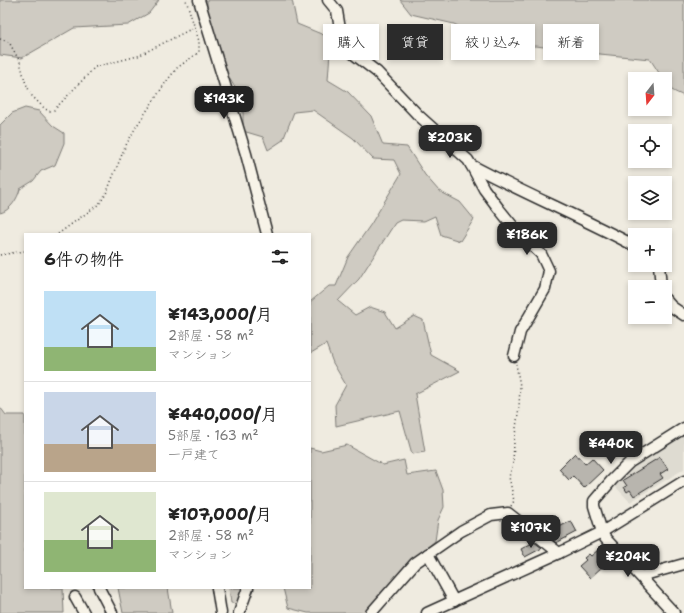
<!DOCTYPE html>
<html lang="ja">
<head>
<meta charset="utf-8">
<style>
	body { margin:0; font-family:"Shantell Sans","Klee One",sans-serif; background:#f2f2f2; color:#222; height:100vh; display:flex; flex-direction:column; font-size:15px; white-space:nowrap }
	* { box-sizing:border-box; margin:0 }
	p { font-size:13px; color:#767676 }
	.icon { flex:none; width:22px; height:22px; fill:none; stroke:currentColor; stroke-width:2; stroke-linecap:round; stroke-linejoin:round }
	.map { position:relative; flex:1; overflow:hidden }
	.panel { position:absolute; left:24px; top:233px; width:287px; height:356px; display:flex; flex-direction:column; background:#fff; border-radius:0px; box-shadow:0 2px 6px #0003 }
	.panel>* { flex:none }
	.top-card { position:absolute; left:323px; top:24px; width:301px; height:36px; display:flex; gap:8px }
	.needle { width:26px; rotate:197deg }
	.buttons { position:absolute; left:628px; top:72px; display:grid; gap:8px }
	.buttons a { display:grid; place-items:center; width:44px; height:44px; border-radius:0px; background:#fff; box-shadow:0 2px 6px #0003; font-size:20px }
	.price { position:absolute; translate:-50% -34px; padding:0 9px; border-radius:8px; background:#2b2b2b; color:#fff; font-size:13px; line-height:26px; filter:drop-shadow(0 1px 2px #0008) }
	.price::after { content:''; position:absolute; left:50%; top:24px; width:12px; height:9px; margin-left:-6px; background:inherit; clip-path:polygon(0 0,100% 0,50% 100%) }
	.price.on { background:#222; color:#fff }
	ul { padding:0; list-style:none }
	li { display:flex; align-items:center; gap:12px; height:100px; padding:0 20px }
	li+li { border-top:1px solid #e0e0e0 }
	li span { display:grid; place-items:center; flex:none; width:112px; height:80px; border-radius:0px; color:#555 }
	li>.icon { margin-inline-start:auto }
	span .icon { width:48px; height:48px; fill:#fffc; stroke-width:1 }
	li b { font-size:17px }
	h2 { display:flex; justify-content:space-between; align-items:center; height:48px; padding:0 20px; font-size:17px }
	.pill { padding:0 14px; border-radius:0px; background:#fff; box-shadow:0 2px 6px #0003; font-size:14px; line-height:36px }
	.pill.on { background:#2b2b2b; color:#fff }
	.map>svg:first-child { display:block }
	.built { fill:#dedbd1 }
	.green { fill:#cfcbc2; stroke:#7d7b76 }
	.building { fill:#b8b5ae; stroke:#2b2b2b }
	.lines { fill:none; stroke-linecap:round; stroke-linejoin:round }
	.minor-casing { stroke:#2b2b2b; stroke-width:13 }
	.path { stroke:#2b2b2b; stroke-width:1.5; stroke-dasharray:1 3; stroke-linecap:butt }
	.minor { stroke:#f7f3e8; stroke-width:10 }
</style>
</head>
<body>
<div class="map">
<svg width="684" height="613" viewBox="0 0 684 613">
	<rect width="100%" height="100%" fill="#efebe0"/>
	<filter id="ink" filterUnits="userSpaceOnUse"><feTurbulence type="fractalNoise" baseFrequency=".025" numOctaves="2"/><feDisplacementMap in="SourceGraphic" scale="8" xChannelSelector="R" yChannelSelector="G"/><feConvolveMatrix kernelMatrix="1 2 1 2 8 2 1 2 1" color-interpolation-filters="sRGB"/></filter>
	<g filter="url(#ink)">
		<polygon class="built" points="684,432 684,469 630,502 612,483 631,463"/>
		<g class="green">
			<polygon points="0,0 159,0 149,13 128,25 74,28 22,58 0,55"/>
			<polygon points="207,0 292,0 297,24 331,38 328,80 348,92 371,116 383,145 407,147 425,175 439,191 460,202 474,219 460,241 441,235 435,216 424,221 401,220 395,223 359,279 338,301 355,315 370,307 385,312 395,328 414,316 423,320 431,355 460,371 415,394 425,452 412,454 400,411 336,426 335,405 346,385 333,363 326,344 311,353 310,348 310,302 329,286 336,286 348,257 371,224 401,174 394,160 373,159 353,138 313,110 294,112 283,140 268,150 263,137 243,131 243,100 207,43"/>
			<path d="M400 0H684V96C676 92 665 89 665 79H663L650 59 590 53 536 46 501 48 454 24 411 14Z"/>
			<path d="M25 108 39 111 53 126 64 133V143L55 165 41 171 33 181 20 189C18 198 10 211 0 213V125L12 113Z"/>
			<polygon points="0,407 6,415 25,415 25,588 63,588 64,613 0,613"/>
			<polygon points="347,445 383,465 404,460 407,475 436,471 443,490 444,507 438,520 435,541 413,559 365,613 308,613 288,608 283,588 310,588 310,448 321,451"/>
			<polygon points="118,588 168,588 172,613 123,613"/>
			<polygon points="229,588 243,588 238,604 231,603"/>
		</g>
		<g class="building">
			<polygon points="575,453 585,464 592,458 603,470 584,488 573,476 569,480 559,469"/>
			<polygon points="660,457 668,469 660,474 663,478 634,496 630,490 627,492 624,487 627,486 623,480"/>
			<polygon points="571,521 577,532 556,543 553,540 549,532"/>
			<polygon points="534,542 542,548 525,557 521,549"/>
			<polygon points="598,550 610,563 605,568 603,566 590,578 579,566 586,560 584,558 589,554 591,556"/>
		</g>
		<g class="lines">
			<defs>
				<g id="minor">
					<polyline points="199,0 246,154 267,234"/>
					<path d="M328 0 337 11 341 35 344 44 351 52 377 72 418 115 468 160 471 165C525 194 581 217 635 246"/>
					<polyline points="471,165 484,189 499,209 521,236 541,254 549,271 545,289 520,332 514,356"/>
					<polyline points="659,265 661,287"/>
					<polyline points="665,299 672,307 684,315"/>
					<polyline points="428,554 454,601"/>
					<polyline points="641,576 684,564"/>
					<polyline points="99,588 112,613"/>
					<polyline points="217,588 221,613"/>
					<polyline points="75,597 84,613"/>
					<polyline points="239,613 248,588"/>
					<polyline points="371,613 415,563 461,531 491,515 508,513 559,553"/>
					<polyline points="427,613 559,553 602,532 684,481"/>
					<polyline points="674,613 605,538 602,532 594,506 594,501 612,480 630,462 684,428"/>
				</g>
			</defs>
			<use href="#minor" class="minor-casing"/>
			<g class="path">
				<polyline points="0,39 9,42 20,62 25,81 31,95 45,109 50,111 54,110 95,67 138,56 195,27"/>
				<polyline points="58,234 99,204 106,194 125,147 136,127 166,82 177,68 199,52 199,41 186,0"/>
				<polyline points="0,255 25,251"/>
				<polyline points="511,506 514,501 509,477 513,463 514,442 519,407 520,386 516,364"/>
			</g>
			<use href="#minor" class="minor"/>
		</g>
	</g>
</svg>
<div class="buttons">
<a><svg class="needle" viewBox="-14 -14 28 28"><path d="M0-13l5 13h-10z" fill="#e53935"/><path d="M0 13l5-13h-10z" fill="#767676"/></svg></a>
<a><svg class="icon" aria-label="locate" viewBox="0 0 24 24"><circle cx="12" cy="12" r="6"/><path d="M12 2v4M12 18v4M2 12h4M18 12h4"/></svg></a>
<a><svg class="icon" aria-label="layers" viewBox="0 0 24 24"><path d="M12 4l9 5-9 5-9-5zM3 14l9 5 9-5"/></svg></a>
<a>+</a>
<a>−</a>
</div>
<b class="price on" style="left:224px;top:120px">¥143K</b>
<b class="price" style="left:450px;top:159px">¥203K</b>
<b class="price" style="left:527px;top:256px">¥186K</b>
<b class="price" style="left:611px;top:465px">¥440K</b>
<b class="price" style="left:531px;top:549px">¥107K</b>
<b class="price" style="left:628px;top:578px">¥204K</b>
<div class="top-card">
<a class="pill">購入</a>
<a class="pill on">賃貸</a>
<a class="pill">絞り込み</a>
<a class="pill">新着</a>
</div>
<section class="panel">
<h2>6件の物件<svg class="icon" aria-label="filters" viewBox="0 0 24 24"><path d="M4 7h16M4 17h16"/><circle cx="9" cy="7" r="2"/><circle cx="15" cy="17" r="2"/></svg></h2>
<ul>
<li><span style="background:linear-gradient(#bfe0f5 70%,#8fb573 0)"><svg class="icon" aria-label="home" viewBox="0 0 24 24"><path d="M3 11l9-7 9 7M6 9v11h12V9"/></svg></span><div><b>¥143,000/月</b><p>2部屋 · 58 m²</p><p>マンション</p></div></li>
<li><span style="background:linear-gradient(#c9d6e8 65%,#b9a48a 0)"><svg class="icon" aria-label="home" viewBox="0 0 24 24"><path d="M3 11l9-7 9 7M6 9v11h12V9"/></svg></span><div><b>¥440,000/月</b><p>5部屋 · 163 m²</p><p>一戸建て</p></div></li>
<li><span style="background:linear-gradient(#dfe7d0 60%,#8fb573 0)"><svg class="icon" aria-label="home" viewBox="0 0 24 24"><path d="M3 11l9-7 9 7M6 9v11h12V9"/></svg></span><div><b>¥107,000/月</b><p>2部屋 · 58 m²</p><p>マンション</p></div></li>
</ul>
</section>
</div>
</body>
</html>
